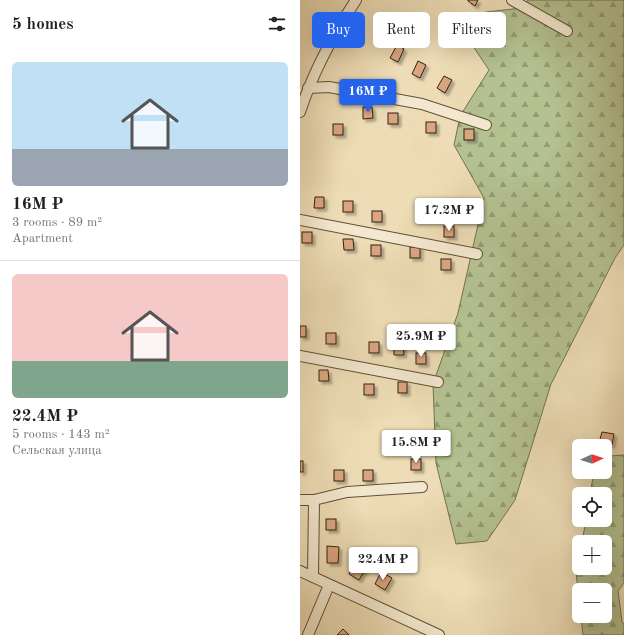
<!DOCTYPE html>
<html lang="en">
<head>
<meta charset="utf-8">
<style>
	body { margin:0; font-family:"Old Standard TT",serif; background:#f2f2f2; color:#202124; height:100vh; display:flex; flex-direction:column; font-size:15px; white-space:nowrap }
	* { box-sizing:border-box; margin:0 }
	p { font-size:13px; color:#757577 }
	.icon { flex:none; width:22px; height:22px; fill:none; stroke:currentColor; stroke-width:2; stroke-linecap:round; stroke-linejoin:round }
	.map { position:relative; flex:1; overflow:hidden }
	.sheet { display:flex; flex-direction:column; background:#fff; width:300px }
	.sheet>* { flex:none }
	.guide { position:absolute; left:12px; top:12px; width:252px; height:36px; display:flex; gap:8px }
	.needle { width:26px; rotate:87deg }
	.fabs { position:absolute; left:272px; top:439px; display:grid; gap:8px }
	.fabs a { display:grid; place-items:center; width:40px; height:40px; border-radius:6px; background:#fff; box-shadow:0 4px 16px #0002; font-size:20px }
	.price { position:absolute; translate:-50% -34px; padding:0 9px; border-radius:4px; background:#fff; color:#222; font-size:13px; line-height:26px; filter:drop-shadow(0 1px 2px #0008) }
	.price::after { content:''; position:absolute; left:50%; top:24px; width:12px; height:9px; margin-left:-6px; background:inherit; clip-path:polygon(0 0,100% 0,50% 100%) }
	.price.selected { background:#2563eb; color:#fff }
	ul { padding:0; list-style:none }
	li { display:grid; align-content:center; gap:8px; height:212px; padding:0 12px }
	li+li { border-top:1px solid #e0e0e0 }
	li span { display:grid; place-items:center; height:124px; border-radius:6px; color:#555 }
	li>.icon { margin-inline-start:auto }
	span .icon { width:72px; height:72px; fill:#fffc; stroke-width:1 }
	li b { font-size:17px }
	h2 { display:flex; justify-content:space-between; align-items:center; height:48px; padding:0 12px; font-size:17px }
	.chip { padding:0 14px; border-radius:6px; background:#fff; box-shadow:0 4px 16px #0002; font-size:14px; line-height:36px }
	.chip.selected { background:#2563eb; color:#fff }
	main { display:flex; flex:1; min-height:0 }
	.map>svg:first-child { display:block }
	.forest { fill:url(#forest-firs); stroke:#737250 }
	.building { fill:#daa581; stroke:#32230f; filter:url(#shadow) }
	.lines { fill:none; stroke-linecap:round; stroke-linejoin:round }
	.minor-casing { stroke:#615138; stroke-width:12 }
	.minor { stroke:#f3e8cf; stroke-width:10 }
</style>
</head>
<body>
<main>
<section class="sheet">
<h2>5 homes<svg class="icon" aria-label="filters" viewBox="0 0 24 24"><path d="M4 7h16M4 17h16"/><circle cx="9" cy="7" r="2"/><circle cx="15" cy="17" r="2"/></svg></h2>
<ul>
<li><span style="background:linear-gradient(#bfe0f5 70%,#9aa5b1 0)"><svg class="icon" aria-label="home" viewBox="0 0 24 24"><path d="M3 11l9-7 9 7M6 9v11h12V9"/></svg></span><div><b>16M ₽</b><p>3 rooms · 89 m²</p><p>Apartment</p></div></li>
<li><span style="background:linear-gradient(#f6c9c9 70%,#7fa58c 0)"><svg class="icon" aria-label="home" viewBox="0 0 24 24"><path d="M3 11l9-7 9 7M6 9v11h12V9"/></svg></span><div><b>22.4M ₽</b><p>5 rooms · 143 m²</p><p>Сельская улица</p></div></li>
</ul>
</section>
<div class="map">
<svg width="324" height="635" viewBox="0 0 324 635">
	<defs>
		<pattern id="forest-firs" width="22" height="20" patternUnits="userSpaceOnUse"><rect width="22" height="20" fill="#b4c191"/><path d="M5 1l3.5 6h-7zM16 11l3.5 6h-7z" fill="#939c75"/></pattern>
		<filter id="shadow"><feDropShadow dx="3" dy="3" stdDeviation="1" flood-color="#0004"/></filter>
	</defs>
	<rect width="100%" height="100%" fill="#eddcb5"/>
	<filter id="stains"><feTurbulence type="fractalNoise" baseFrequency=".005" numOctaves="4"/><feColorMatrix values="0 0 0 0 .2 0 0 0 0 .09 0 0 0 0 .02 0 0 0 .5 -.17"/></filter>
	<radialGradient id="worn" r=".72"><stop offset=".6" stop-color="#630" stop-opacity="0"/><stop offset="1" stop-color="#630" stop-opacity=".3"/></radialGradient>
	<g class="forest">
		<polygon points="228,0 324,0 324,245 315,258 251,384 215,500 187,541 156,544 136,463 133,384 158,313 184,198 154,145 160,116 189,70 158,24 186,12 222,8"/>
		<polygon points="324,455 324,583 318,591 322,622 324,624 324,635 283,635 281,616 305,616 305,590 279,590 279,599 276,572 279,556 279,568 305,568 305,542 282,542 286,520 305,520 305,494 290,494 294,472 305,472 305,460 309,456"/>
	</g>
	<g class="building">
		<polygon points="168,0 178,0 175,6 168,1"/>
		<polygon points="97,45 104,49 98,62 90,58"/>
		<polygon points="118,61 126,65 120,78 112,74"/>
		<polygon points="144,76 152,80 145,93 137,88"/>
		<polygon points="63,107 72,107 73,118 63,119"/>
		<rect x="88" y="113" width="10" height="11"/>
		<rect x="126" y="122" width="10" height="11"/>
		<rect x="33" y="124" width="10" height="11"/>
		<rect x="164" y="129" width="10" height="11"/>
		<polygon points="15,197 24,197 24,208 14,208"/>
		<rect x="43" y="201" width="10" height="11"/>
		<polygon points="119,207 129,207 130,218 120,218"/>
		<rect x="72" y="211" width="10" height="11"/>
		<rect x="144" y="226" width="10" height="11"/>
		<rect x="2" y="232" width="10" height="11"/>
		<polygon points="43,239 53,239 54,250 44,250"/>
		<rect x="71" y="245" width="10" height="11"/>
		<rect x="110" y="247" width="10" height="11"/>
		<rect x="141" y="259" width="10" height="11"/>
		<rect x="0" y="326" width="6" height="11"/>
		<rect x="26" y="333" width="10" height="11"/>
		<rect x="69" y="342" width="10" height="11"/>
		<polygon points="94,344 103,344 104,355 94,355"/>
		<rect x="116" y="353" width="10" height="11"/>
		<polygon points="19,370 28,370 29,381 19,381"/>
		<rect x="98" y="382" width="9" height="11"/>
		<rect x="64" y="384" width="10" height="11"/>
		<polygon points="302,432 314,434 312,445 299,443"/>
		<rect x="111" y="459" width="10" height="11"/>
		<rect x="0" y="461" width="3" height="11"/>
		<rect x="34" y="470" width="10" height="11"/>
		<rect x="63" y="470" width="10" height="11"/>
		<rect x="26" y="519" width="10" height="11"/>
		<polygon points="27,546 39,547 38,563 27,563"/>
		<polygon points="55,562 66,568 59,580 49,574"/>
		<polygon points="81,572 92,578 85,590 75,584"/>
		<polygon points="43,629 49,635 37,635"/>
	</g>
	<g class="lines">
		<defs>
			<g id="minor">
				<polyline points="212,0 267,31"/>
				<polyline points="8,88 29,87 122,104 186,125"/>
				<path d="M0 112C13 72 33 35 56 0"/>
				<polyline points="0,220 177,254"/>
				<polyline points="0,356 138,382"/>
				<polyline points="0,500 14,500 13,577"/>
				<polyline points="14,500 47,492 122,487"/>
				<polyline points="0,571 139,635"/>
				<polyline points="8,635 29,585"/>
			</g>
		</defs>
		<use href="#minor" class="minor-casing"/>
		<use href="#minor" class="minor"/>
	</g>
	<rect width="100%" height="100%" filter="url(#stains)"/>
	<rect width="100%" height="100%" fill="url(#worn)"/>
</svg>
<div class="fabs">
<a><svg class="needle" viewBox="-14 -14 28 28"><path d="M0-13l5 13h-10z" fill="#e53935"/><path d="M0 13l5-13h-10z" fill="#757577"/></svg></a>
<a><svg class="icon" aria-label="locate" viewBox="0 0 24 24"><circle cx="12" cy="12" r="6"/><path d="M12 2v4M12 18v4M2 12h4M18 12h4"/></svg></a>
<a>+</a>
<a>−</a>
</div>
<b class="price selected" style="left:68px;top:113px">16M ₽</b>
<b class="price" style="left:149px;top:232px">17.2M ₽</b>
<b class="price" style="left:121px;top:358px">25.9M ₽</b>
<b class="price" style="left:116px;top:464px">15.8M ₽</b>
<b class="price" style="left:83px;top:581px">22.4M ₽</b>
<div class="guide">
<a class="chip selected">Buy</a>
<a class="chip">Rent</a>
<a class="chip">Filters</a>
</div>
</div>
</main>
</body>
</html>
